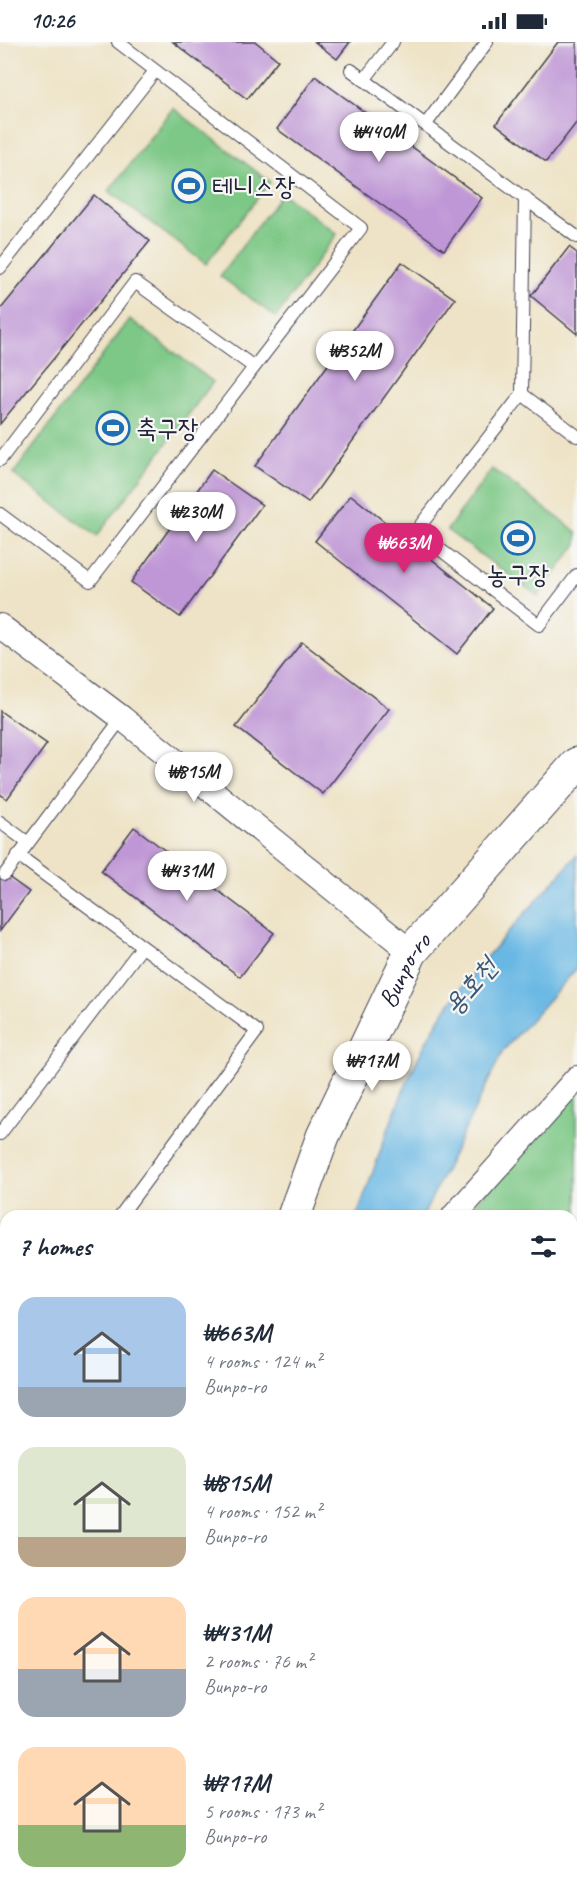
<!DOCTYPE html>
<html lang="en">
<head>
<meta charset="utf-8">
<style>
	body { margin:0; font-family:Caveat,"Poor Story",sans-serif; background:#f2f2f3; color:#1f2937; height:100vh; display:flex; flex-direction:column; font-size:22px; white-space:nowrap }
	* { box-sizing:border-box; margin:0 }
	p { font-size:20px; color:#747a83 }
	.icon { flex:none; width:33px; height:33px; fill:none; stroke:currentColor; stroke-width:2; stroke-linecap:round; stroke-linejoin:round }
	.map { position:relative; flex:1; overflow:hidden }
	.side { position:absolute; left:0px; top:1168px; width:578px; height:686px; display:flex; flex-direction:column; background:#fff; border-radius:18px 18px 0 0; box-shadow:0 2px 4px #0004 }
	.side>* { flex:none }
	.price { position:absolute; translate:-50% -51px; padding:0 14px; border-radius:21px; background:#fff; color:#222; font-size:20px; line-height:39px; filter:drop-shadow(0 2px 3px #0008) }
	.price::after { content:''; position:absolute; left:50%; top:36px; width:18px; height:14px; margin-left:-9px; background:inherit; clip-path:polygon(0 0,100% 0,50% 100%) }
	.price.on { background:#db2777; color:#fff }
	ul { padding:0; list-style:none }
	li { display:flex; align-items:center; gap:18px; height:150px; padding:0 18px }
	li span { display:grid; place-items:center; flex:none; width:168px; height:120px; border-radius:18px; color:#555 }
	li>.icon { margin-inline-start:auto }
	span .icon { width:72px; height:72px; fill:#fffc; stroke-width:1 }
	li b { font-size:26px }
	h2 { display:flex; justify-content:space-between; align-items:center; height:72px; padding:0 18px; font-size:26px }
	.status { display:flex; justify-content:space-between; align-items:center; height:42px; padding:0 30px; background:#fff; direction:ltr }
	.status svg { height:16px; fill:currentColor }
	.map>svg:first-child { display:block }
	.green { fill:#7dc886; stroke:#507560; stroke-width:1.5 }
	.water { fill:#69b8e4; stroke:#466d90; stroke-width:1.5 }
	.building { fill:#bf97d6 }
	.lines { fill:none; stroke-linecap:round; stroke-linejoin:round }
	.lane-casing { stroke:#413f50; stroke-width:14 }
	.street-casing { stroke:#413f50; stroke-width:26 }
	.secondary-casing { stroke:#413f50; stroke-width:35 }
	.lane { stroke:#fff; stroke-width:12 }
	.street { stroke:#fff; stroke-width:24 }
	.secondary { stroke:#fff; stroke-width:33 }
	.labels { text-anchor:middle; stroke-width:4.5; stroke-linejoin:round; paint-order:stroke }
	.poi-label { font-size:26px; fill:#22223b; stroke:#f6f6f2; text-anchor:start }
	.street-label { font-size:26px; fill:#22223b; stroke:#f6f6f2 }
	.water-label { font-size:27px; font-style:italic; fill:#3b5676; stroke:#f6f6f2 }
</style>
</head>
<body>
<div class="status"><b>10:26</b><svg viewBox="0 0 49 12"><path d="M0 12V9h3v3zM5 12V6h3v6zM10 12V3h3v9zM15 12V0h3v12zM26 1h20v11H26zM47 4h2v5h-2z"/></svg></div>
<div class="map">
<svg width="577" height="1853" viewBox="0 0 577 1853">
	<rect width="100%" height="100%" fill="#f6f6f2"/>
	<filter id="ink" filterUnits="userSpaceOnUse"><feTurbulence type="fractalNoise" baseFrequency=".0167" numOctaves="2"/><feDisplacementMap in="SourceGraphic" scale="12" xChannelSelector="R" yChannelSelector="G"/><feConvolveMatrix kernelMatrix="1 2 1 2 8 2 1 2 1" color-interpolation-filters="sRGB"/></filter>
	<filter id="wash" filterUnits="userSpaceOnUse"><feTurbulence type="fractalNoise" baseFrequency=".008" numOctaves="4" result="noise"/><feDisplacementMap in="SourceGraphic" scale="24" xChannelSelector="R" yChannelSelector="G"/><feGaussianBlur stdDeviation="1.35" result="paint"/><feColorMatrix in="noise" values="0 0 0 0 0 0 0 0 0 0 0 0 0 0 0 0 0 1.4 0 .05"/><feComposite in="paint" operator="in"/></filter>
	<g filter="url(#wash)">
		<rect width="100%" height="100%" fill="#eee3c6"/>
		<g class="green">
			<polygon points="173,66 270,140 206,222 109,149"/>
			<polygon points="282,151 337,192 276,275 220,234"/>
			<polygon points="130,277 213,340 97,494 13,432"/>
			<polygon points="492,427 577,490 577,502 538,554 447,488"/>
			<polygon points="577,1051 577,1283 572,1278 572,1174 463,1174"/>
		</g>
		<path class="water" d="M577 813V926L503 1009 423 1174H357C381 1110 401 1041 437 981 472 924 533 865 577 813Z"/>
		<g id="blocks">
			<g class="building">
				<polygon points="173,0 256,0 278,18 247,57"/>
				<polygon points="315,0 350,0 337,17"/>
				<polygon points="558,0 577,0 577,80 546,120 496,82"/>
				<polygon points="315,34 482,156 444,208 277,87"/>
				<polygon points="94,153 150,199 0,382 0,268"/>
				<polygon points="569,205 577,211 577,292 531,254"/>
				<polygon points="402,220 455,257 308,461 255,424"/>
				<polygon points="212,428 262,463 180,575 131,540"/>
				<polygon points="351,453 493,566 457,612 315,499"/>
				<polygon points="302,600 389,667 323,752 236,685"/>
				<polygon points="0,669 47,702 7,757 0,752"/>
				<polygon points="134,785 274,891 240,935 101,829"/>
				<polygon points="0,829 29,850 0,889"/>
				<polygon points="0,1237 6,1241 6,1289 0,1298"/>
				<polygon points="5,1723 6,1723 6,1767 0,1767"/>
				<polygon points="572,1759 577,1759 577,1853 408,1853 409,1848 572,1848"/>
				<polygon points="0,1799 6,1800 6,1848 45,1848 44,1853 0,1853"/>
			</g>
		</g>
	</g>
	<g filter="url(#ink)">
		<use href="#blocks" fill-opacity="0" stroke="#413f50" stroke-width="1.5"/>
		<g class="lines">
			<defs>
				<g id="lane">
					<polyline points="351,28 577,195"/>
					<polyline points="364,38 393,0"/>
					<polyline points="426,82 487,0"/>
					<polyline points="0,226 155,29"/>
					<polyline points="522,352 525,155"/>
					<polyline points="577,394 522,352 416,489 539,583 577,533"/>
					<polyline points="0,418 135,240 254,325"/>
					<polyline points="0,472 90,539 361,186 118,0"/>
					<polyline points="0,780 27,800"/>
					<polyline points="18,813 257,989 120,1174"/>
					<polyline points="5,832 122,676"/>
					<polyline points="0,1092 142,905"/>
					<polyline points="0,1195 6,1200"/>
				</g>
				<g id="street">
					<polyline points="0,584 122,676 411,910"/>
					<polyline points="454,1174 577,1036"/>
					<polyline points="572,1311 577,1316"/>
					<polyline points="572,1661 577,1604"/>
					<polyline points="572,1698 577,1698"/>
				</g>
				<g id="secondary">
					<path id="s1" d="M294 1174 323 1094 411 910 577 722"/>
					<polyline points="0,1452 6,1457"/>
					<polyline points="0,1530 6,1534"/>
					<polyline points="268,1848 272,1853"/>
					<polyline points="104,1853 104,1848"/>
				</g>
			</defs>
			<use href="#lane" class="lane-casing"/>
			<use href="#street" class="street-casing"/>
			<use href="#secondary" class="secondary-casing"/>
			<use href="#lane" class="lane"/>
			<use href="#street" class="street"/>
			<use href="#secondary" class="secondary"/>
		</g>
	</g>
	<defs>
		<symbol id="stadium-ring" viewBox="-11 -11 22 22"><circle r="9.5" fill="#f6f6f2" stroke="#1f6fb2" stroke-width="1.5"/><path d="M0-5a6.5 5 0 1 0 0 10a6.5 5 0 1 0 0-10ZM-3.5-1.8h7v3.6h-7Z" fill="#1f6fb2"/></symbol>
	</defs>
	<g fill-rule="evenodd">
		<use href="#stadium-ring" x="170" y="125" width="38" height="38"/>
		<use href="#stadium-ring" x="94" y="367" width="38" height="38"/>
		<use href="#stadium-ring" x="499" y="477" width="38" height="38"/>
	</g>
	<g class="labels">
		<g class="poi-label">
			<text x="212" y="153">테니스장</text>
			<text x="136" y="395">축구장</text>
			<text x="518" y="541" text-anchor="middle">농구장</text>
		</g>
		<g class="street-label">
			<text dy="9" stroke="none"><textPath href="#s1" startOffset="270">Bunpo-ro</textPath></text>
		</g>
		<g class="water-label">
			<text transform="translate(470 944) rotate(-49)" y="9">용호천</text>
		</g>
	</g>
</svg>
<b class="price" style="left:379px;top:121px">₩440M</b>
<b class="price" style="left:355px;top:340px">₩352M</b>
<b class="price" style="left:196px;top:501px">₩230M</b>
<b class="price on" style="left:404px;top:532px">₩663M</b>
<b class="price" style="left:194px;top:761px">₩815M</b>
<b class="price" style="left:187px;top:860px">₩431M</b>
<b class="price" style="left:372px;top:1050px">₩717M</b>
<section class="side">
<h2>7 homes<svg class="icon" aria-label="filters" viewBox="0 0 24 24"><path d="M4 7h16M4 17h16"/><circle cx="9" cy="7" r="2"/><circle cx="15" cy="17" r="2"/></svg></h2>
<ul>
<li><span style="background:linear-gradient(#a9c7e8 75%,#9aa5b1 0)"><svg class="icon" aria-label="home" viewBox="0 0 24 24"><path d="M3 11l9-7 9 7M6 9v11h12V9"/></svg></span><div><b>₩663M</b><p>4 rooms · 124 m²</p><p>Bunpo-ro</p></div></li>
<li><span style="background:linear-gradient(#dfe7d0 75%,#b9a48a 0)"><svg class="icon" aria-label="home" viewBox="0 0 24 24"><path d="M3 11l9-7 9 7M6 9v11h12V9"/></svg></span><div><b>₩815M</b><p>4 rooms · 152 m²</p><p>Bunpo-ro</p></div></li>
<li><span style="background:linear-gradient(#ffd9b3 60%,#9aa5b1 0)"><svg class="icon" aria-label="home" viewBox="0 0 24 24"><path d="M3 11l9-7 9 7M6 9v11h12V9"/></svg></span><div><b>₩431M</b><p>2 rooms · 76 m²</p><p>Bunpo-ro</p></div></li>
<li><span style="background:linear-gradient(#ffd9b3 65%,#8fb573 0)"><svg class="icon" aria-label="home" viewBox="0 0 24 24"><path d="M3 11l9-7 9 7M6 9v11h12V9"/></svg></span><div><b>₩717M</b><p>5 rooms · 173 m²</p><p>Bunpo-ro</p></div></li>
</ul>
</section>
</div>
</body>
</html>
